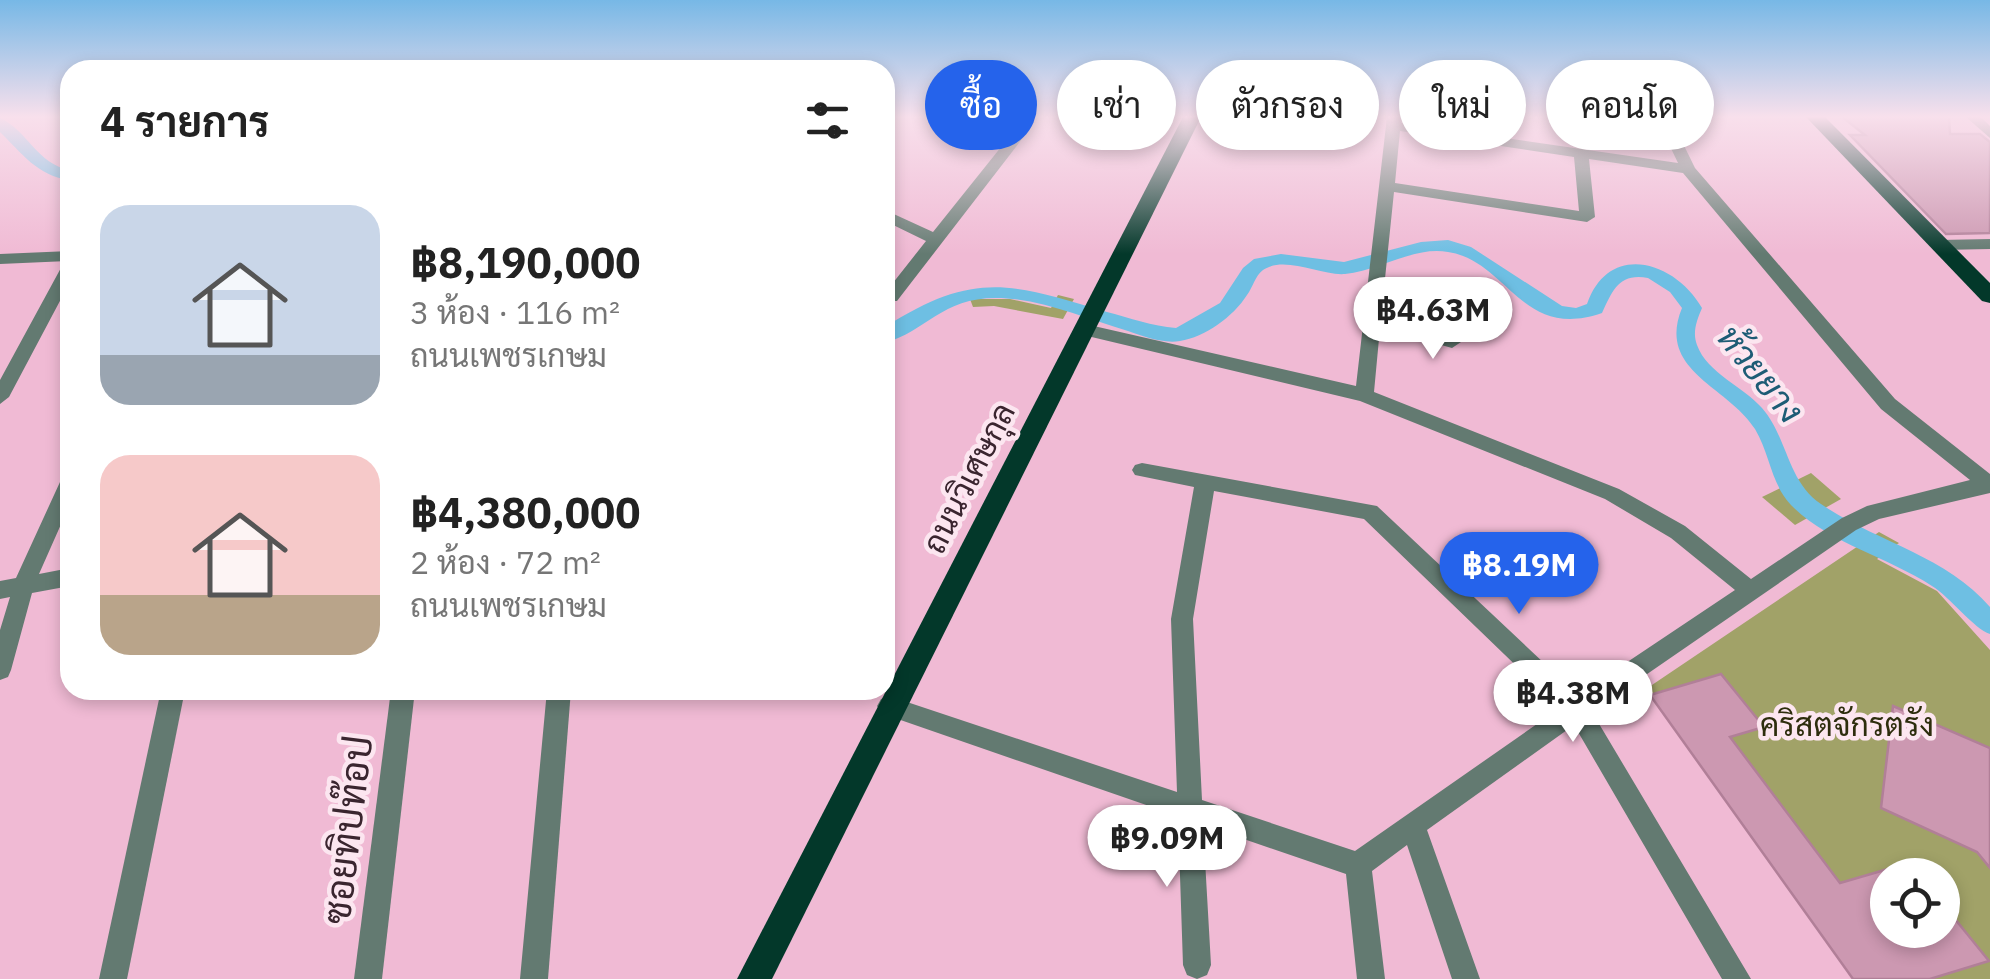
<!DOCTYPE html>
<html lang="th">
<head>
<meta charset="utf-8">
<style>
	body { margin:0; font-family:"IBM Plex Sans",Sarabun,sans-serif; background:#f2f2f2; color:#222; height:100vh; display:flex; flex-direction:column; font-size:38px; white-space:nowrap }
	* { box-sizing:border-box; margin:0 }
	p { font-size:32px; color:#767676 }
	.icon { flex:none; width:55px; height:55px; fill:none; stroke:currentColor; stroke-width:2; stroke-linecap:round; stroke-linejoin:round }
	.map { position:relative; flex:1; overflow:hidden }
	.drawer { position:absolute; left:60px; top:60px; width:835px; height:640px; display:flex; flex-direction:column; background:#fff; border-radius:30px; box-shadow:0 5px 15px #0003 }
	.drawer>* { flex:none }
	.top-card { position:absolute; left:925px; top:60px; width:915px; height:90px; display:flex; gap:20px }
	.controls { position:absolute; left:1870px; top:858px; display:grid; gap:20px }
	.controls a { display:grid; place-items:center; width:90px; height:90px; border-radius:50%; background:#fff; box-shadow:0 5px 15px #0003; font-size:50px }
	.price { position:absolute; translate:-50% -85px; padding:0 22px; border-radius:35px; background:#fff; color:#222; font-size:32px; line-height:65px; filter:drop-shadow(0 2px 5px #0008) }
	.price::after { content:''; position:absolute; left:50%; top:60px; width:30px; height:22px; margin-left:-15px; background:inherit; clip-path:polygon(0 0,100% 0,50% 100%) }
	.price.active { background:#2563eb; color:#fff }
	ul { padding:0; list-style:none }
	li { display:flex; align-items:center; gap:30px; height:250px; padding:0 40px }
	li span { display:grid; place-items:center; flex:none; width:280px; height:200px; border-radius:30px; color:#555 }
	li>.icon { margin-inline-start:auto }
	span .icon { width:120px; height:120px; fill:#fffc; stroke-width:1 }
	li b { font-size:42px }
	h2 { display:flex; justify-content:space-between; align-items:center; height:120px; padding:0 40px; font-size:42px }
	.chip { padding:0 35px; border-radius:45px; background:#fff; box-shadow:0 5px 15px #0003; font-size:35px; line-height:90px }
	.chip.active { background:#2563eb; color:#fff }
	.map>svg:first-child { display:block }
	.green { fill:#a1a268; fill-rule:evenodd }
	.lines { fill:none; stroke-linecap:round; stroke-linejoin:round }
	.canal { fill:#6ebfe3; fill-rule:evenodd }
	.building { fill:#cc98b1; stroke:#b17f98; stroke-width:2.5 }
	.minor { fill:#637a71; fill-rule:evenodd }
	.major { fill:#03382a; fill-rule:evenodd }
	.labels { text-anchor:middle; stroke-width:9; stroke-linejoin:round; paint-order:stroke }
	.street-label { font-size:32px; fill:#3a252f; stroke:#fce6f0 }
	.park-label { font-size:32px; fill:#2d2d0d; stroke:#fce6f0 }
	.water-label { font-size:35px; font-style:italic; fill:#1d5c75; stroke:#fce6f0 }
	.near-street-label { font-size:38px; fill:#3a252f; stroke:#fce6f0 }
</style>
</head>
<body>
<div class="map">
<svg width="1990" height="979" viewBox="0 0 1990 979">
	<rect width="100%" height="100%" fill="#f0bad4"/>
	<g class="green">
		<polygon points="1058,295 1074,299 1063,319 994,306 973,307 970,299 1010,299 1051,308"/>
		<polygon points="1811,473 1841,499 1795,525 1762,497"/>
		<path d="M1879 532 1899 543 1877 559 1937 591 1990 650V979H1853L1646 689ZM1888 875H1942V930H1888Z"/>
	</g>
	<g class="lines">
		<g class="canal">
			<path d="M0 118C27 130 38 165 70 170V180C37 176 22 153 0 132Z"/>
			<path d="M1448 240 1471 247 1562 306 1576 308 1587 304C1609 241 1675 261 1702 308 1697 320 1692 332 1697 345 1707 373 1744 387 1762 408 1788 438 1787 481 1821 504 1876 542 1945 555 1990 607V634C1974 629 1950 597 1932 586 1888 557 1828 543 1791 505 1771 484 1770 454 1755 429 1728 386 1656 371 1682 308L1670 292 1648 278C1619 273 1613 290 1602 313 1521 341 1508 261 1448 252 1413 246 1379 271 1345 274 1321 276 1285 255 1263 270 1255 276 1253 287 1247 295 1233 317 1205 337 1180 341 1163 344 1143 336 1128 331 1086 319 1040 298 996 298 942 298 926 331 885 343V327C974 270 1012 283 1107 312 1130 318 1152 326 1176 328L1220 303 1243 268 1254 259 1281 254 1344 262 1421 242Z"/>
		</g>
	</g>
	<g class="building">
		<polygon points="1841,116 1949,116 1950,134 1980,134 1990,142 1990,233 1946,234 1850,135 1865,135"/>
		<polygon points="1721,674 1764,727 1730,737 1840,883 1888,869 1888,930 1942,930 1942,903 1989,961 1930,979 1853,979 1650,695"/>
		<polygon points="1893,706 1990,748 1990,868 1977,852 1881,808"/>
	</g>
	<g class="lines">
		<g class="minor">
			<polygon points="1025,117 1039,117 897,301 885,301 885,293 926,241 885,221 885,210 933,232"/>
			<path d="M1387 117H1401V123L1678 163 1656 117H1670L1695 168 1895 399 1990 474V493L1879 519 1856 530 1592 712 1751 979H1722L1574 725 1427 830 1480 979H1452L1407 845 1372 871 1385 979H1357L1346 874 1203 825 1211 965 1207 975 1197 979 1187 975 1183 965 1178 816 889 716 881 713 877 706 881 699 889 696 1177 792 1171 619 1194 487 1135 475 1132 470 1135 465 1142 463 1377 506 1578 695 1735 590 1671 538 1605 499 1360 401 1079 334 1076 330 1085 324 1356 386ZM1400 131 1574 157 1579 211 1395 183ZM1589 159 1683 173 1881 409 1970 480 1867 506 1842 518 1751 579 1685 526 1619 489 1374 392 1380 328 1452 348 1461 342 1467 321 1458 315 1452 317 1445 334 1381 317 1394 192 1587 222 1595 217ZM1214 491 1364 519 1560 708 1355 851 1202 800 1193 619Z"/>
			<polygon points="1966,117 1981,117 1990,126 1990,138"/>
			<polygon points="1990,239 1990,249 1939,250 1931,245 1939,240"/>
			<polygon points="70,251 70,282 9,397 0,404 0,380 62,266 68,261 0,264 0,254"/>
			<polygon points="70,474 70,504 39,574 70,568 70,586 32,593 11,670 8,677 0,680 0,630 10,597 0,599 0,581 16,578 60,482"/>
			<polygon points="161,690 185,690 127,979 99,979"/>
			<polygon points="391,690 415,690 382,979 354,979"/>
			<polygon points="547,690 571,690 548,979 520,979"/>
		</g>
		<g class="major">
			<polygon points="1183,117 1201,117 772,979 737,979"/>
			<polygon points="1806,117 1825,117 1990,283 1990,303 1982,301"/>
		</g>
	</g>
	<linearGradient id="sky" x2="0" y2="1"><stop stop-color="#77b8e6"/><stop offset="0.46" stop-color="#f8e0ec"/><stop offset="1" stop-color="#f8e0ec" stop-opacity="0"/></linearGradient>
	<rect width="1990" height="254" fill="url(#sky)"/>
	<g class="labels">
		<g class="street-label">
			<text transform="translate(969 478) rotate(-63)" y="11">ถนนวิเศษกุล</text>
		</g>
		<g class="park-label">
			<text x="1847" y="736">คริสตจักรตรัง</text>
		</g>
		<g class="water-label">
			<text transform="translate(1760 374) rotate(51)" y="12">ห้วยยาง</text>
		</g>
		<g class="near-street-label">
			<text transform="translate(348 830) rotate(-83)" y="13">ซอยทิปท๊อป</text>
		</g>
	</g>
</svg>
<div class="controls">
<a><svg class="icon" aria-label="locate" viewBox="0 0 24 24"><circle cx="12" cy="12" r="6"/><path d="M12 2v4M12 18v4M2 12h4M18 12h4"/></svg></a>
</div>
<b class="price" style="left:1433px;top:362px">฿4.63M</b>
<b class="price active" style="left:1519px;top:617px">฿8.19M</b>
<b class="price" style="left:1573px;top:745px">฿4.38M</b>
<b class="price" style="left:1167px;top:890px">฿9.09M</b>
<div class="top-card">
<a class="chip active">ซื้อ</a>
<a class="chip">เช่า</a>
<a class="chip">ตัวกรอง</a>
<a class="chip">ใหม่</a>
<a class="chip">คอนโด</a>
</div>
<section class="drawer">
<h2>4 รายการ<svg class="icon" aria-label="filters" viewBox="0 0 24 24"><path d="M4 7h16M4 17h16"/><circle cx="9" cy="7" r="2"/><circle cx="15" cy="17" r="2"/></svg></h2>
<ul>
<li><span style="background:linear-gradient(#c9d6e8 75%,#9aa5b1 0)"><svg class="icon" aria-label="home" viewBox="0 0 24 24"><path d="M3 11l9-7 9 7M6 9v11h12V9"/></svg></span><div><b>฿8,190,000</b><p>3 ห้อง · 116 m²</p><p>ถนนเพชรเกษม</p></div></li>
<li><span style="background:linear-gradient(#f6c9c9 70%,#b9a48a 0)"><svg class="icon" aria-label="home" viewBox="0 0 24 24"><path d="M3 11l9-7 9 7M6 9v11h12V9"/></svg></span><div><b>฿4,380,000</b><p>2 ห้อง · 72 m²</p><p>ถนนเพชรเกษม</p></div></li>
</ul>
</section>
</div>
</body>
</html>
